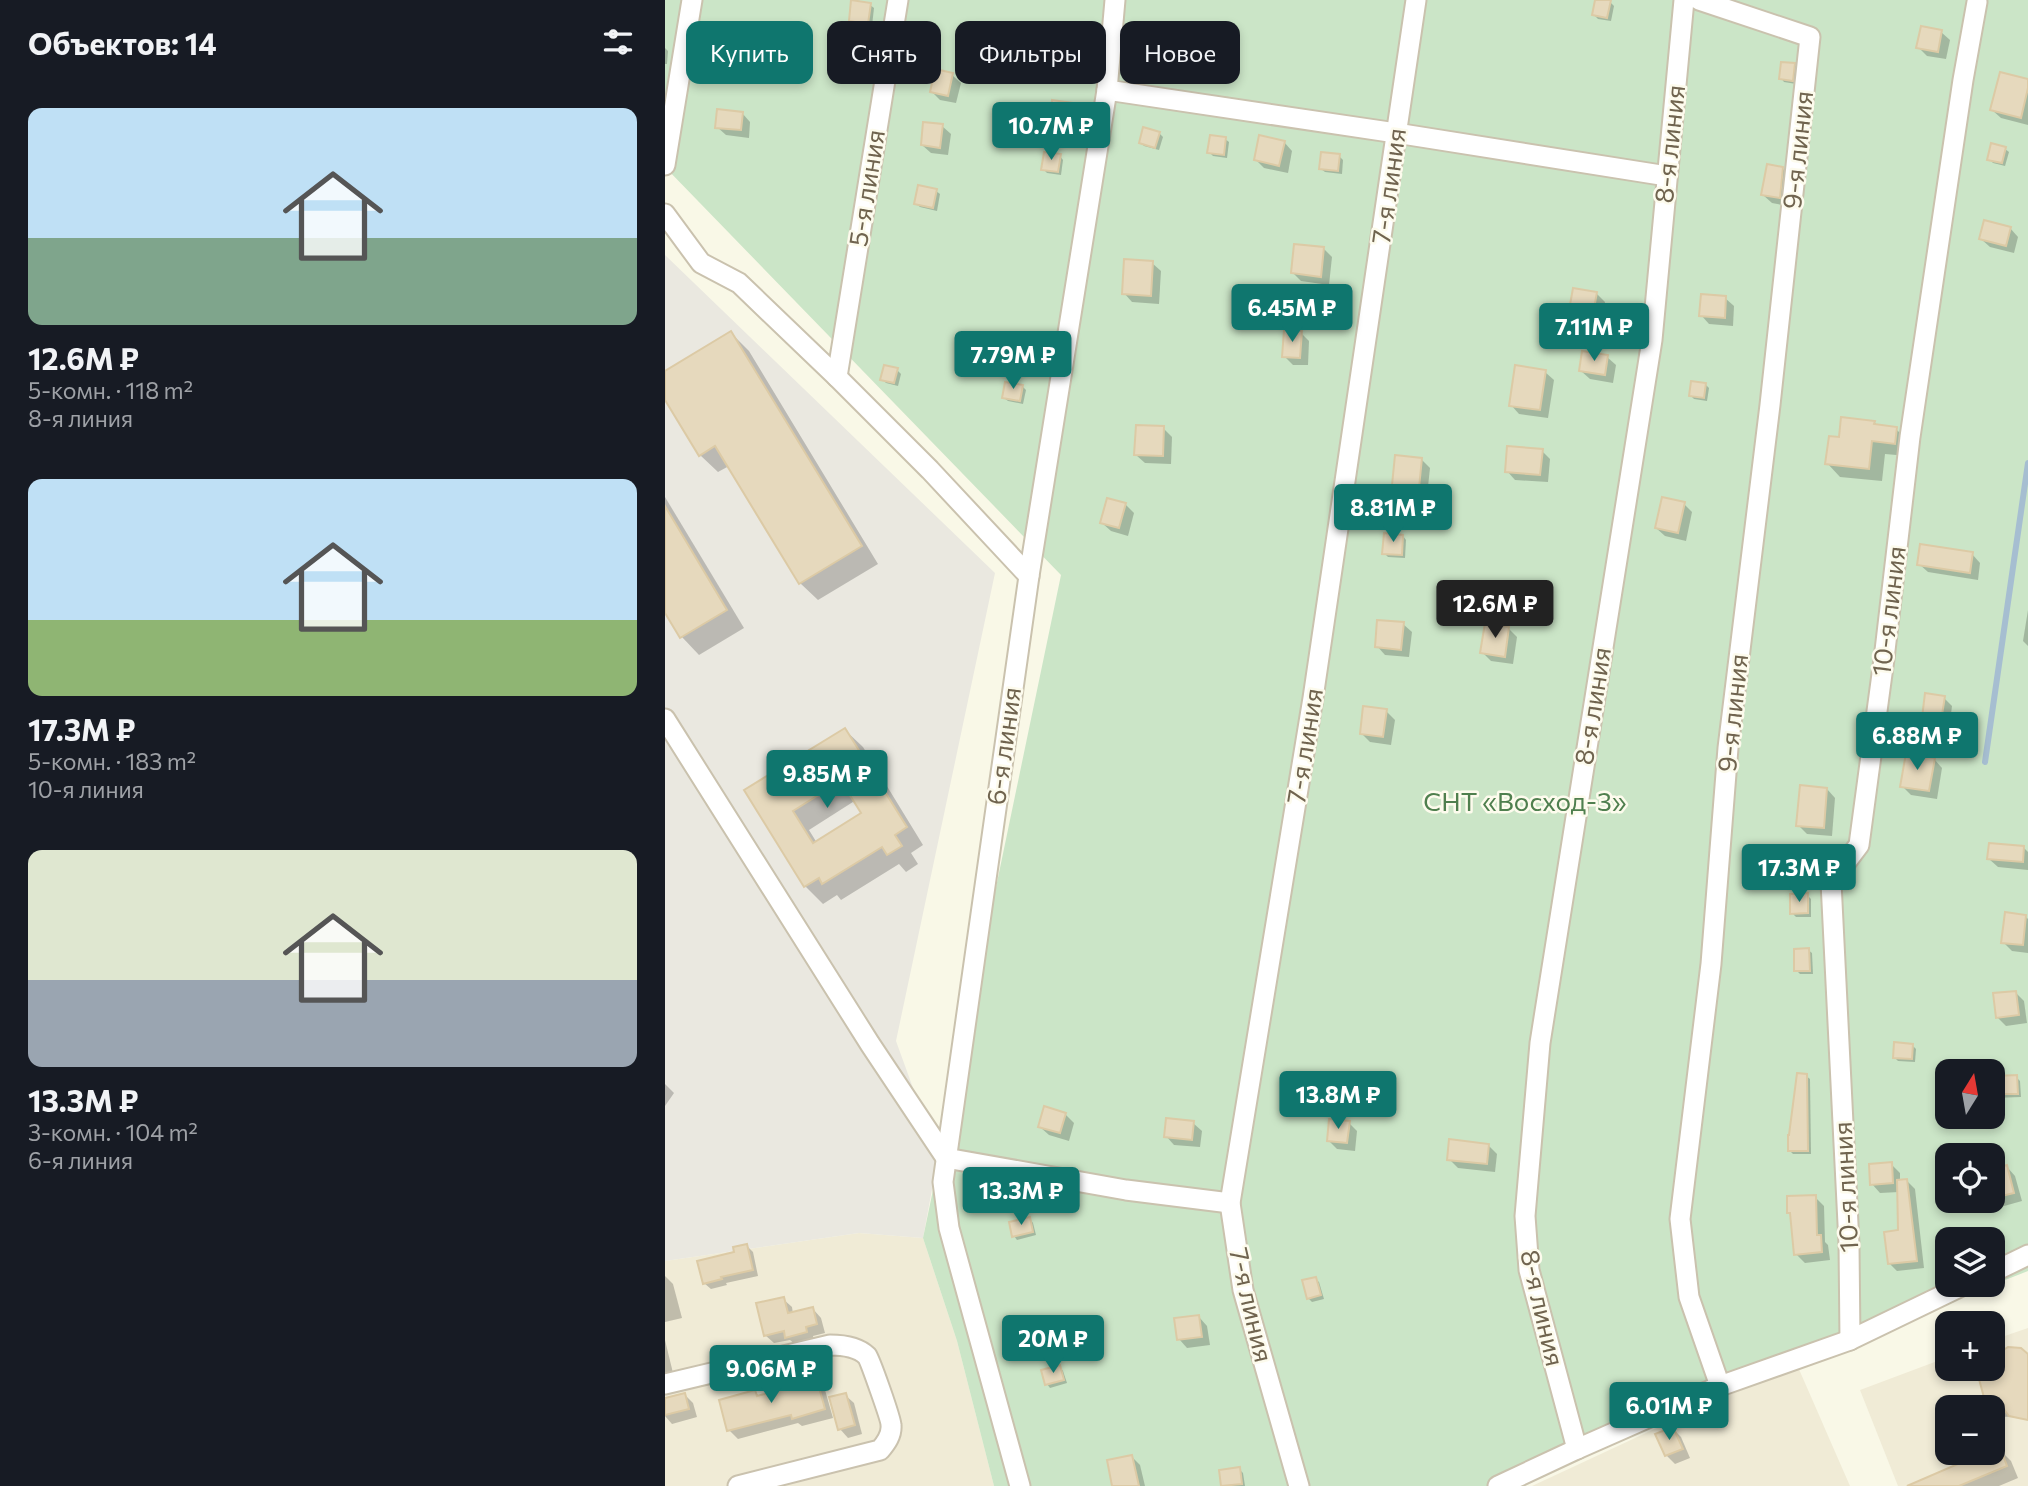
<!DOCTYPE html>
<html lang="ru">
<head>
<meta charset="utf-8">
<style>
	body { margin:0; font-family:Commissioner,sans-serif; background:#20242c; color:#f1f3f6; height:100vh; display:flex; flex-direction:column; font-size:26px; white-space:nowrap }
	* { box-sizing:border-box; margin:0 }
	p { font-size:23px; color:#9ea1a6 }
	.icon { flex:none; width:38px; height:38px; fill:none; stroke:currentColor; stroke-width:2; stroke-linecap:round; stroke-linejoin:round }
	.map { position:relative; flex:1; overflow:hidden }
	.details { display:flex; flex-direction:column; background:#171b24; width:665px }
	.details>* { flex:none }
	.banner { position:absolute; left:21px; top:21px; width:665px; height:63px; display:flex; gap:14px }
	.needle { width:46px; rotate:11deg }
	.controls { position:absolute; left:1270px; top:1059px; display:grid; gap:14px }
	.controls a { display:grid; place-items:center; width:70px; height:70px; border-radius:14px; background:#171b24; box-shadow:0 4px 10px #0003; font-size:35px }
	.price { position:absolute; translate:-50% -60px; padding:0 16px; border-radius:7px; background:#0f766e; color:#fff; font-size:23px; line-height:46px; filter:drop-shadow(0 2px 4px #0008) }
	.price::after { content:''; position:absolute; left:50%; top:42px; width:21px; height:16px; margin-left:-10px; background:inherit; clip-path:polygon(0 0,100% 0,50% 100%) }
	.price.on { background:#222; color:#fff }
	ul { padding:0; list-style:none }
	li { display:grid; align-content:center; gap:14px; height:371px; padding:0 28px }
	li span { display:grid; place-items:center; height:217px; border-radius:14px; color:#555 }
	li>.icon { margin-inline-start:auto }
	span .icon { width:126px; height:126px; fill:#fffc; stroke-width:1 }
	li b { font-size:30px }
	h2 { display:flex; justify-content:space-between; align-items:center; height:84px; padding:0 28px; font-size:30px }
	.chip { padding:0 24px; border-radius:14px; background:#171b24; box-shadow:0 4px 10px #0003; font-size:24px; line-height:63px }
	.chip.on { background:#0f766e; color:#fff }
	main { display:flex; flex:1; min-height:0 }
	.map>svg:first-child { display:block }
	.residential { fill:#f0ebd6; fill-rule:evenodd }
	.industrial { fill:#eae8e0 }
	.green { fill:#cbe5c7; fill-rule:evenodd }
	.shadow { fill:#0003; fill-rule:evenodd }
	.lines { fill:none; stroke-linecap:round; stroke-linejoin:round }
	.stream { stroke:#a6bed1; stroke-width:6 }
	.building { fill:#e6d9bd; stroke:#dccaa5; stroke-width:2; fill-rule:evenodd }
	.minor-casing { stroke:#cac2ae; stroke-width:23 }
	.minor { stroke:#fff; stroke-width:19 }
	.labels { text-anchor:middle; stroke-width:5; stroke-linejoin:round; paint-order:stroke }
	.street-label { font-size:26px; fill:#70644f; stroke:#fdfbed }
	.park-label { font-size:26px; fill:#4f7f4e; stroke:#fdfbed }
</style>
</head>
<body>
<main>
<section class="details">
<h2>Объектов: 14<svg class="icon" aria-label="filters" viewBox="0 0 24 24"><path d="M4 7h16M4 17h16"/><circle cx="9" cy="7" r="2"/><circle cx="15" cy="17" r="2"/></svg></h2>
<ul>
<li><span style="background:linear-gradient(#bfe0f5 60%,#7fa58c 0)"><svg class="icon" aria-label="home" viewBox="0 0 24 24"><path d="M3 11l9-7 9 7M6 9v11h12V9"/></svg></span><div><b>12.6M ₽</b><p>5-комн. · 118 m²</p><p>8-я линия</p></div></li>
<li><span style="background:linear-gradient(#bfe0f5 65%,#8fb573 0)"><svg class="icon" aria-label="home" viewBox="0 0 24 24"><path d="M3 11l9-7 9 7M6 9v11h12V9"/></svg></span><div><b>17.3M ₽</b><p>5-комн. · 183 m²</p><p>10-я линия</p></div></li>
<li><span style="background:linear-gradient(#dfe7d0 60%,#9aa5b1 0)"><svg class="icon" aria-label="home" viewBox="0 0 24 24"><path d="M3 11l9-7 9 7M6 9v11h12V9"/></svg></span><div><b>13.3M ₽</b><p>3-комн. · 104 m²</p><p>6-я линия</p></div></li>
</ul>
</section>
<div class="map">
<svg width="1363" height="1486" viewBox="0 0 1363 1486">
	<rect width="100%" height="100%" fill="#f9f8e7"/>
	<g class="residential">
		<polygon points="194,1233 258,1238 292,1341 329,1486 0,1486 0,1261"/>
		<path d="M1363 1328V1486H1233L1195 1390 1283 1357V1368H1328V1340ZM1283 1407H1328V1452H1283Z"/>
		<polygon points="1133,1367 1185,1486 867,1486 1054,1399"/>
	</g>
	<polygon class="industrial" points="0,255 330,573 231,1041 273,1157 258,1238 194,1233 0,1261"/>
	<path class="green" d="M0 0H1363V1271L1056 1392 852 1486H329L292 1341 258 1238 396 575 0 167ZM1283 1071H1328V1116H1283ZM1283 1155H1328V1200H1283ZM1283 1239H1328V1284H1283Z"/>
	<g class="shadow">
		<polygon points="932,0 945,2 949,6 946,21 933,19 929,15"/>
		<polygon points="205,5 209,8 207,26 190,25 186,21"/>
		<polygon points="1276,32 1285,40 1281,59 1262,56 1253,47"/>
		<polygon points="403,42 407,46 405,60 392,59 388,55"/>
		<polygon points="504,42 513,51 510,74 485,70 477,62"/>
		<polygon points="318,44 327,53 323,75 309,73 300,65"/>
		<polygon points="0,48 3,51 2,64 0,64"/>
		<polygon points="1129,65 1133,68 1131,84 1119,82 1116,78"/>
		<polygon points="287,75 296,83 291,103 275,100 266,91"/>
		<polygon points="1363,80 1363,125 1336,118 1327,110"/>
		<polygon points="409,104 412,108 411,121 391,119 387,115"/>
		<polygon points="77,113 85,122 84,138 61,135 52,127"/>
		<polygon points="277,126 286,134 283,155 266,153 257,145"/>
		<polygon points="494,133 498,137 494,150 479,146 475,142"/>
		<polygon points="560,139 564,142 562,158 548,156 544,152"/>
		<polygon points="619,142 627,151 623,173 599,168 591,160"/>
		<polygon points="1340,149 1344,152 1340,166 1328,163 1324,159"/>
		<polygon points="395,156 398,160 396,175 382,173 378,169"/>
		<polygon points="674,156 678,160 677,174 660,172 656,169"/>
		<polygon points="1118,169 1126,178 1123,206 1107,203 1098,195"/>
		<polygon points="271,191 275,194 272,211 255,207 251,204"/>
		<polygon points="1345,228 1353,237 1349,253 1325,247 1316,239"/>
		<polygon points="659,249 667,257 664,285 636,281 628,273"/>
		<polygon points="487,263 496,271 494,304 467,302 459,293"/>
		<polygon points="932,294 940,302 936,328 914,324 905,316"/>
		<polygon points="1060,298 1069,306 1068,326 1044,324 1036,315"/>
		<polygon points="66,333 84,351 213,564 153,600 135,583 64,466 53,472 35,455 0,396 0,373"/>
		<polygon points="636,333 644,341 643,365 628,365 619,356"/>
		<polygon points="942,357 951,365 948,383 925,379 916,371"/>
		<polygon points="232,370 236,374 233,386 221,383 217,379"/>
		<polygon points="880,372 889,380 883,418 854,414 846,405"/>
		<polygon points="1040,384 1044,388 1042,401 1029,399 1026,396"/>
		<polygon points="357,386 361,390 358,404 343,401 339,398"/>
		<polygon points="1209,422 1213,426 1231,429 1244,442 1243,456 1220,454 1217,481 1175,477 1162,463 1175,439"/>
		<polygon points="498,428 507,437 506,464 480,463 471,455"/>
		<polygon points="877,451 885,459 883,482 850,480 842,471"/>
		<polygon points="756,459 765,468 762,496 737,493 729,485"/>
		<polygon points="0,497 79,628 34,655 17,637 0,609"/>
		<polygon points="460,504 469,513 463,536 446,531 437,523"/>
		<polygon points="1019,504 1027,512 1021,541 1000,536 991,528"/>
		<polygon points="738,536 741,540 740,558 723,557 719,553"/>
		<polygon points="1307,554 1315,563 1313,580 1263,572 1254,564"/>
		<polygon points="1363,610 1363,646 1358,641"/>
		<polygon points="738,624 747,632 744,657 720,655 712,646"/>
		<polygon points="844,629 852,637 848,664 826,661 817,652"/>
		<polygon points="1279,698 1287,706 1284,729 1267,726 1259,718"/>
		<polygon points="721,711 730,720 726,745 705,742 696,733"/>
		<path d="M180 730 198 747 258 845 246 853 253 864 241 872 234 864 176 900 172 895 158 904 140 886 81 791ZM191 800 199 813 152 843 144 830Z"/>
		<polygon points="1269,759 1277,768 1272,799 1246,795 1237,786"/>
		<polygon points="1162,789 1170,798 1167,836 1142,834 1133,825"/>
		<polygon points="1358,847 1363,852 1363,870 1333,867 1324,859"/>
		<polygon points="1142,895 1146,899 1146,917 1131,917 1127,913"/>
		<polygon points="1361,917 1363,919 1363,953 1347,951 1338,942"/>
		<polygon points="1143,950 1147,953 1148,974 1135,974 1131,970"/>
		<polygon points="1351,993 1359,1001 1362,1023 1341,1026 1332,1017"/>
		<polygon points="1247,1045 1251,1049 1250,1062 1233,1061 1230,1058"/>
		<polygon points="1141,1076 1145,1079 1146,1154 1128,1154 1124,1150"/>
		<polygon points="1351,1077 1355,1081 1356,1097 1328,1098 1328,1078"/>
		<polygon points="0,1084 9,1093 0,1106"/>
		<polygon points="400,1114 409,1123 404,1141 384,1135 375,1127"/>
		<polygon points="528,1123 537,1131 535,1147 509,1145 501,1136"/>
		<polygon points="684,1123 692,1131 690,1151 672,1149 663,1140"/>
		<polygon points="824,1146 832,1154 830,1172 793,1168 784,1159"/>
		<polygon points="1226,1164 1235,1173 1235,1181 1242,1181 1250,1189 1259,1268 1232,1271 1225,1264 1234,1232 1234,1192 1215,1193 1207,1184"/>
		<polygon points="1342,1167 1350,1176 1357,1201 1332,1208 1325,1200 1328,1200 1328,1171"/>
		<polygon points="1150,1197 1159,1206 1160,1242 1163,1245 1165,1260 1140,1263 1131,1254 1127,1215 1124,1212"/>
		<polygon points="365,1219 368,1223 371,1235 352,1240 349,1236"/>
		<polygon points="82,1246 88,1252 93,1276 61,1283 62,1285 46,1289 39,1283 71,1253"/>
		<polygon points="0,1276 8,1284 17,1318 0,1322"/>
		<polygon points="650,1279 654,1282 659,1299 647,1302 643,1298"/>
		<polygon points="118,1299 127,1307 128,1314 148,1309 156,1318 160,1333 148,1336 149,1341 131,1345 125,1340 109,1343 100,1335"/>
		<polygon points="534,1317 542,1326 545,1345 522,1348 514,1339"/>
		<polygon points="0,1340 8,1373 0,1375"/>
		<polygon points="1363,1356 1363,1416 1336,1417 1328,1410 1328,1407 1322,1404"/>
		<polygon points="395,1367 398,1371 402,1383 385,1388 382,1384"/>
		<polygon points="152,1382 160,1390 168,1418 137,1426 133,1423 73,1439 64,1430 90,1392 95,1397"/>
		<polygon points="20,1395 28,1403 32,1417 7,1424 0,1416 0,1400"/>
		<polygon points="180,1395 189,1403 197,1434 183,1438 175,1429"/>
		<polygon points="1008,1429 1016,1437 1025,1458 1010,1464 1001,1455"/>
		<polygon points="1334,1449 1346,1461 1353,1478 1334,1486 1245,1486"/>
		<polygon points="467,1457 475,1465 480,1486 449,1486"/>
		<polygon points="574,1469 578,1473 580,1486 558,1486"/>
	</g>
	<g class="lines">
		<polyline class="stream" points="1320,762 1363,463"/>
	</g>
	<g class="building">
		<polygon points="186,0 206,3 203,24 184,21"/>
		<polygon points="930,0 946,0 942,18 927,15"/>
		<polygon points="1256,26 1277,30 1273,52 1251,48"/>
		<polygon points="479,37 505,41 502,66 475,62"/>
		<polygon points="388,39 404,40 402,58 386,56"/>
		<polygon points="303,40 319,43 315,68 298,65"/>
		<polygon points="1116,62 1130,63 1128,81 1114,79"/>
		<polygon points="270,69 288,73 283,96 265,92"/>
		<polygon points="1335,72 1363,79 1363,88 1356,118 1325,110"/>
		<polygon points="387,100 409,103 408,118 386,116"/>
		<polygon points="52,109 78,112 76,130 50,128"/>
		<polygon points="258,122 278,124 275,148 256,145"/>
		<polygon points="478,127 495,132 490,148 474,143"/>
		<polygon points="545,135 561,137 559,155 542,153"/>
		<polygon points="594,135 620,141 614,166 589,160"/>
		<polygon points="1326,143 1341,147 1337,163 1322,160"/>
		<polygon points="379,152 396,154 393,172 376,170"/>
		<polygon points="656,152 675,154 673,171 654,169"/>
		<polygon points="1102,164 1118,167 1115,198 1096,195"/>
		<polygon points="253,185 272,189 268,208 249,204"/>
		<polygon points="1319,220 1346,227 1341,246 1314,239"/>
		<polygon points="629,244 659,247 656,277 626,273"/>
		<polygon points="459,259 488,261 486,296 457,294"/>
		<polygon points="908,288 932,292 927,320 903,316"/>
		<polygon points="1036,294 1061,296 1060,318 1034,316"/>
		<polygon points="619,330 637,331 635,358 617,357"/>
		<polygon points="66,331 197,546 134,584 50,446 34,456 0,400 0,371"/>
		<polygon points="917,351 943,355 940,375 914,371"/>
		<polygon points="219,365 233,368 229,383 215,380"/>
		<polygon points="850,365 881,370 875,410 844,406"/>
		<polygon points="1026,381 1041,383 1039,398 1024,396"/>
		<polygon points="340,382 358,385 355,401 337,398"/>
		<polygon points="1176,417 1210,421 1209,424 1232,427 1230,444 1207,441 1204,469 1160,464 1164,436 1174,437"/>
		<polygon points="471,425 499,426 498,456 469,455"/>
		<polygon points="842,446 878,449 875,475 840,472"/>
		<polygon points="730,455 757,458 754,488 727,485"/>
		<polygon points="997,497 1020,502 1013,533 990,528"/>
		<polygon points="442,498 461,503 454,528 435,523"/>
		<polygon points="0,506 62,610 15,638 0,613"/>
		<polygon points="719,533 738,535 737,555 717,554"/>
		<polygon points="1255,544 1308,552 1305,573 1252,565"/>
		<polygon points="712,620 739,622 736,650 710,647"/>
		<polygon points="820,623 844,627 840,657 815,653"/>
		<polygon points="1260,693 1280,696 1276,721 1257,718"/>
		<polygon points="698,706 722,709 718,737 695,734"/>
		<path d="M180 728 242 827 230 835 237 846 222 855 217 847 157 884 154 878 139 887 79 790ZM176 781 196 813 148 843 128 811Z"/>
		<polygon points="1241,753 1270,758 1264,791 1235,787"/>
		<polygon points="1135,785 1162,788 1159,828 1131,826"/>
		<polygon points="1324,843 1359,846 1358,862 1322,859"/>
		<polygon points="1143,893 1143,913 1125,914 1125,894"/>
		<polygon points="1340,912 1361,915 1358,945 1336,943"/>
		<polygon points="1144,948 1145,971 1129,971 1129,949"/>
		<polygon points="1351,991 1354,1015 1331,1018 1328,993"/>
		<polygon points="1229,1042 1248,1044 1247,1059 1228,1058"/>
		<polygon points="1132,1073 1142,1074 1143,1151 1123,1151 1123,1135 1124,1135"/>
		<polygon points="1352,1075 1353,1094 1330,1094 1330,1076"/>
		<polygon points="379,1106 401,1113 395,1133 373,1127"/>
		<polygon points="501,1118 529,1121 527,1140 499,1137"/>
		<polygon points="664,1119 685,1121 682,1143 662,1141"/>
		<polygon points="784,1139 824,1144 822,1164 782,1160"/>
		<polygon points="1227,1162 1228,1183 1205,1185 1204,1164"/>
		<polygon points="1342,1165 1349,1193 1328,1198 1328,1169"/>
		<polygon points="1242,1179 1252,1261 1223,1264 1219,1232 1233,1230 1232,1180"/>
		<polygon points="1151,1195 1152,1235 1156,1235 1157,1252 1129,1255 1125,1213 1122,1213 1122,1196"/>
		<polygon points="365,1217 368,1232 347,1237 344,1222"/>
		<polygon points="82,1244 88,1270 56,1277 57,1279 38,1284 32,1261 69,1252 68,1247"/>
		<polygon points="651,1277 656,1295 642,1299 637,1280"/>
		<polygon points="119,1297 123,1313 148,1307 152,1324 141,1327 142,1332 120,1338 119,1331 99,1336 91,1303"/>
		<polygon points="534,1315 537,1337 512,1340 509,1318"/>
		<polygon points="1343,1347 1356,1348 1363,1354 1363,1420 1344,1416 1335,1404 1321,1405 1314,1379 1325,1368 1328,1368 1328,1360 1334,1353"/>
		<polygon points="395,1365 399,1380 380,1385 376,1370"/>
		<polygon points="152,1380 160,1409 127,1419 126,1415 62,1431 54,1400 90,1390 92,1396"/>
		<polygon points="20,1393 24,1409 0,1415 0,1398"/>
		<polygon points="181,1393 190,1425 173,1430 164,1397"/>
		<polygon points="1008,1427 1018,1449 1000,1456 990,1434"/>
		<polygon points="1335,1447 1342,1466 1294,1486 1242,1486 1293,1464 1289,1452 1328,1452 1328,1450"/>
		<polygon points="467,1455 474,1486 447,1486 442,1460"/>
		<polygon points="575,1467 577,1484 556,1486 554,1470"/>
	</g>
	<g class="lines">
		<defs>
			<g id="minor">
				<polyline points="1034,0 1145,37 1105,405 1063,748 1046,964 1015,1219 1024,1297 1055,1386"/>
				<polyline points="442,90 731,133 1002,176"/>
				<polyline points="0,165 27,0"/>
				<polyline points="0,214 36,263 74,283 172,377 265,470 364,576"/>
				<polyline points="172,377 233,0"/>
				<polyline points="0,719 205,1044 281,1158 461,1190 565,1203"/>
				<polyline points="1328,1272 1363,1255"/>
				<polyline points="1185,1340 1184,1244 1166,882 1194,845 1219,659 1245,437 1298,80 1312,2"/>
				<path d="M0 1384 165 1345C177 1345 193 1347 202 1356 205 1360 226 1419 226 1425 227 1435 221 1443 215 1450L73 1486"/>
				<polyline points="912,1449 864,1270 860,1216 875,1043 987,340 1019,0"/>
				<polyline points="355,1486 284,1228 278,1182 364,576 442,90 450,0"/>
				<polyline points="634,1486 578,1290 565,1203 648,698 751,0"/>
				<polyline points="833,1486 912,1449 1055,1386 1185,1340 1301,1284"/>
			</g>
		</defs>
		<use href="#minor" class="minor-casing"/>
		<use href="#minor" class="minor"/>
	</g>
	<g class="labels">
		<g class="street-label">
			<text transform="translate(1005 144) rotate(-84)" y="9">8-я линия</text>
			<text transform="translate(1133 150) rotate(-84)" y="9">9-я линия</text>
			<text transform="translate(724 186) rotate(-82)" y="9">7-я линия</text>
			<text transform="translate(202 188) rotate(-81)" y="9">5-я линия</text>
			<text transform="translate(1224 611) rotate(-83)" y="9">10-я линия</text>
			<text transform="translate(928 706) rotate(-81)" y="9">8-я линия</text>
			<text transform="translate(1068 713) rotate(-84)" y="9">9-я линия</text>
			<text transform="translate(339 746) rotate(-82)" y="9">6-я линия</text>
			<text transform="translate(640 746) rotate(-81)" y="9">7-я линия</text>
			<text transform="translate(1181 1187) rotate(-93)" y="9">10-я линия</text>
			<text transform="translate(586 1305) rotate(77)" y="9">7-я линия</text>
			<text transform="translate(877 1308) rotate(77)" y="9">8-я линия</text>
		</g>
		<g class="park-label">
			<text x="860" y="811">СНТ «Восход-3»</text>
		</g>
	</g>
</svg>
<div class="controls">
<a><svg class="needle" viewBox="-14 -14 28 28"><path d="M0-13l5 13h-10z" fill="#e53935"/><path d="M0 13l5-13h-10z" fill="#9ea1a6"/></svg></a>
<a><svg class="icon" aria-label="locate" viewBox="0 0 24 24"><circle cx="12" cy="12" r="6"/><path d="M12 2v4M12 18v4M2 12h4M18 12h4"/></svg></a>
<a><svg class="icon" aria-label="layers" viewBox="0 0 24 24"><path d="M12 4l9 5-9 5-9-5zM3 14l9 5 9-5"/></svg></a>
<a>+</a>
<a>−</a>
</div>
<b class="price" style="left:386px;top:162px">10.7M ₽</b>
<b class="price" style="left:627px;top:344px">6.45M ₽</b>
<b class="price" style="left:929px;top:363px">7.11M ₽</b>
<b class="price" style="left:348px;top:391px">7.79M ₽</b>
<b class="price" style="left:728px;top:544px">8.81M ₽</b>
<b class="price on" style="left:830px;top:640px">12.6M ₽</b>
<b class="price" style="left:1252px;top:772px">6.88M ₽</b>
<b class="price" style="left:162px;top:810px">9.85M ₽</b>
<b class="price" style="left:1134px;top:904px">17.3M ₽</b>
<b class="price" style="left:673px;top:1131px">13.8M ₽</b>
<b class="price" style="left:356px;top:1227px">13.3M ₽</b>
<b class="price" style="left:388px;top:1375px">20M ₽</b>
<b class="price" style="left:106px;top:1405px">9.06M ₽</b>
<b class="price" style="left:1004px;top:1442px">6.01M ₽</b>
<div class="banner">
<a class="chip on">Купить</a>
<a class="chip">Снять</a>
<a class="chip">Фильтры</a>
<a class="chip">Новое</a>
</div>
</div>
</main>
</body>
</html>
